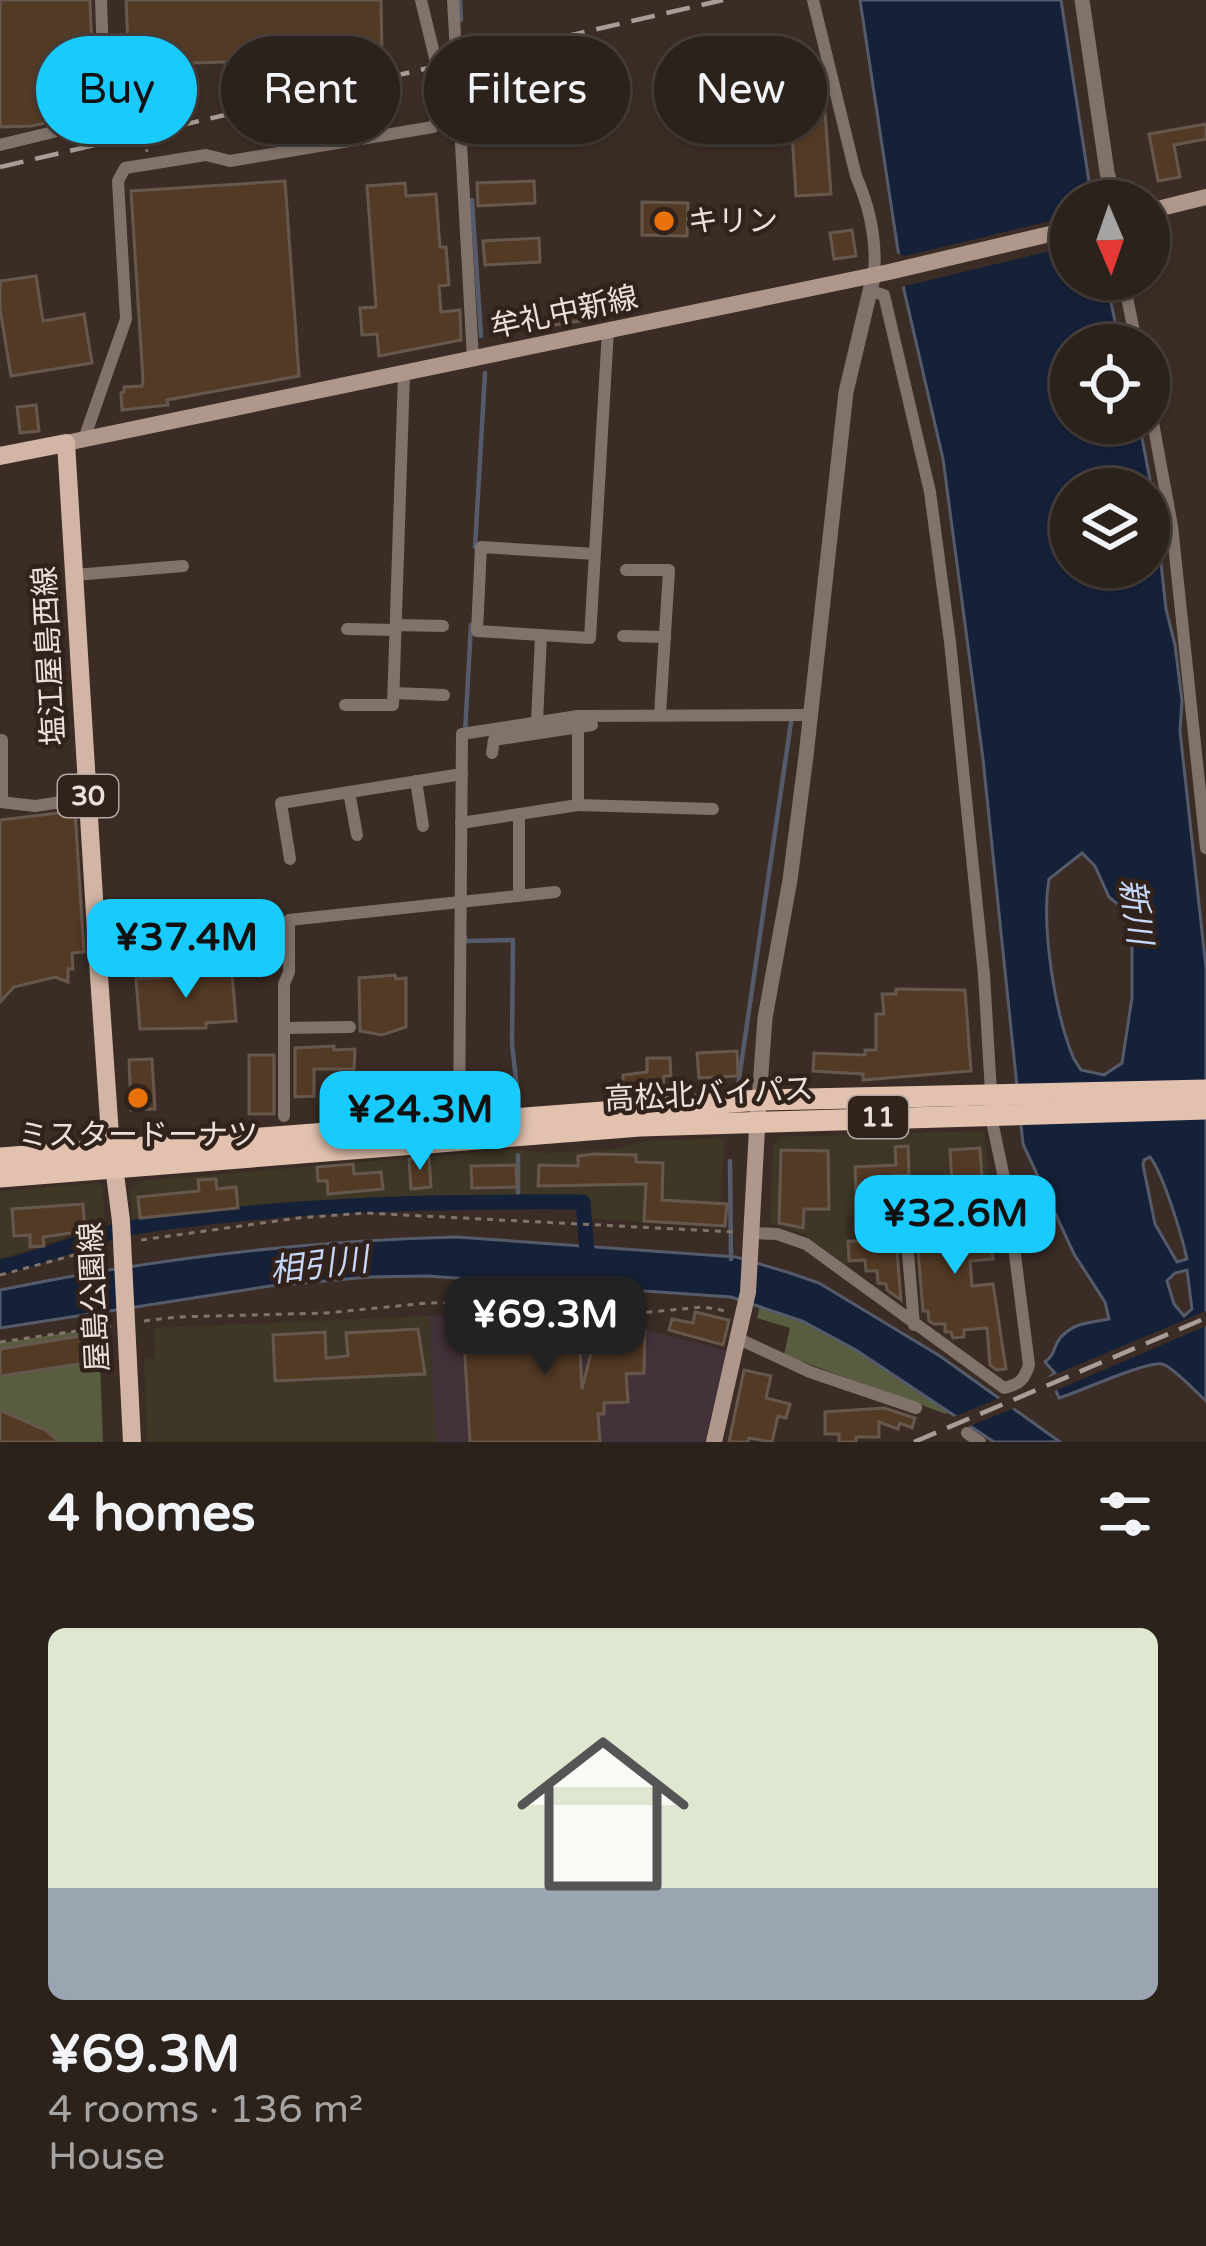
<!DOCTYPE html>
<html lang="en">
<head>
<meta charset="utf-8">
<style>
	body { margin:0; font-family:"Varela Round","Noto Sans JP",sans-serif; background:#382f29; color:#f1f3f6; height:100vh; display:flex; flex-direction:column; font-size:45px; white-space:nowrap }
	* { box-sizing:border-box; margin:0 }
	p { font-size:39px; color:#a6a4a3 }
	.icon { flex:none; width:66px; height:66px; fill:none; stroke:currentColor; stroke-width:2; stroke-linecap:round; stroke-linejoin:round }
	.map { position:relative; height:1442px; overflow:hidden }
	.drawer { display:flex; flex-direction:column; background:#2c221c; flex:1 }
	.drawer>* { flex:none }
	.top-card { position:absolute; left:36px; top:36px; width:1134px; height:108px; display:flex; gap:24px }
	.needle { width:78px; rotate:178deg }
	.controls { position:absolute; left:1050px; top:180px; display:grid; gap:24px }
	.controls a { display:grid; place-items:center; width:120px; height:120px; border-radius:50%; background:#2c221c; box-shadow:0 3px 9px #0004,0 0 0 3px #483f3b; font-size:60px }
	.price { position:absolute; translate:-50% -102px; padding:0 27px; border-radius:24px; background:#19cafc; color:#111; font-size:39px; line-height:78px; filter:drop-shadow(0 3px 6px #0008) }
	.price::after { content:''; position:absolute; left:50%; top:72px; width:36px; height:27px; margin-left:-18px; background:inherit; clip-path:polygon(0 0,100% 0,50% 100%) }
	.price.active { background:#222; color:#fff }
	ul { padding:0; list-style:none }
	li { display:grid; align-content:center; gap:24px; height:636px; padding:0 48px }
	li+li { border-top:3px solid #483f3b }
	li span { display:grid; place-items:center; height:372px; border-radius:18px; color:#555 }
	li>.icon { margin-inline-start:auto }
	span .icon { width:216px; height:216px; fill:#fffc; stroke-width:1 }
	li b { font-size:51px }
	h2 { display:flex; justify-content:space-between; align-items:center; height:144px; padding:0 48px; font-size:51px }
	.chip { padding:0 42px; border-radius:54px; background:#2c221c; box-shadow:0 3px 9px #0004,0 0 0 3px #483f3b; font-size:42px; line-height:108px }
	.chip.active { background:#19cafc; color:#111 }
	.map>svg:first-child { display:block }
	.commercial { fill:#3e3726 }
	.medical { fill:#44323b }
	.green { fill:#585d3f }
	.water { fill:#152139; stroke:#555b6a; stroke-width:3; fill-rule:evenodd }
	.pier { fill:#3b2d25 }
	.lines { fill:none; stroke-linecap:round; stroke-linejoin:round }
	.stream { stroke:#555b6a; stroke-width:4.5 }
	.canal { stroke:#152139; stroke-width:15 }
	.building { fill:#533a25; stroke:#66584d; stroke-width:3 }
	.path { stroke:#80746c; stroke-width:3; stroke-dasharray:6 6; stroke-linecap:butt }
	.minor { stroke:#81736b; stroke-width:12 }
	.tertiary { stroke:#81736b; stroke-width:15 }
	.secondary { stroke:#af988b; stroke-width:16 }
	.primary { stroke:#d2b5a4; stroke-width:18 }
	.trunk { stroke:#e2c2af; stroke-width:21 }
	.rail { stroke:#a89d97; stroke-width:4.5; stroke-dasharray:24 12; stroke-linecap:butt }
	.food-dot { fill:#e8710a; stroke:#31231b; stroke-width:4.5 }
	.labels { text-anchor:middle; stroke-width:9; stroke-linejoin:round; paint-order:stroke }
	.shield { fill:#31231b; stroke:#b2a8a1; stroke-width:3 }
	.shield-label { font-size:27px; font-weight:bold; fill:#eae1db }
	.poi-label { font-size:30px; fill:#eae1db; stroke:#31231b; text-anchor:start }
	.street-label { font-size:30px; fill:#eae1db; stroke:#31231b }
	.water-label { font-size:33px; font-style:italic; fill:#c7d7f7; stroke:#31231b }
</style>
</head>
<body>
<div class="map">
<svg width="1206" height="1442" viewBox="0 0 1206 1442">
	<rect width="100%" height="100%" fill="#3b2d25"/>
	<g class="commercial">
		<polygon points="984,1131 994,1220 954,1224 950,1185 899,1187 900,1214 846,1216 847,1267 804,1234 770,1223 773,1145 781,1137"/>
		<polygon points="725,1138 719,1222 712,1227 589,1218 589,1198 453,1195 282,1202 132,1220 130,1190 141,1181 511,1149 549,1153 614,1149 647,1141"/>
		<polygon points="98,1183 103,1187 105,1224 0,1259 0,1191"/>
		<polygon points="429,1316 436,1442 147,1442 144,1359 155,1358 154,1328"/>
	</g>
	<polygon class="medical" points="561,1308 727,1351 705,1442 436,1442 429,1316"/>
	<g class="green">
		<path d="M760 1305C829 1328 890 1372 951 1411L946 1414 784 1355 790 1328 757 1318Z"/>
		<polygon points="92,1329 100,1364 103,1442 0,1442 0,1343"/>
	</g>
	<g class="water">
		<path d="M860 0H1061L1092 201H1071V279H1106L1120 345H1071V423H1139L1154 500 1166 609 1175 645 1182 701 1180 731 1206 968V1401C1197 1393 1171 1365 1162 1364 1146 1361 1079 1392 1059 1398L1050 1377 1055 1373 1045 1362C1057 1353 1052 1347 1061 1337 1076 1321 1092 1323 1109 1319L1105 1302 1074 1254 1023 1144 983 759 943 459 904 290ZM1071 489H1149V567H1071ZM1082 853 1095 866 1109 897 1132 916V998L1122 1063 1104 1075 1081 1070 1074 1059C1055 1015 1041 927 1049 879ZM1150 1157C1163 1173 1182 1236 1187 1259L1177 1262 1155 1224 1143 1165 1144 1160ZM1187 1270 1192 1309 1184 1316 1174 1304 1167 1281 1175 1273Z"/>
		<path d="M456 1237 736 1257 790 1273 819 1283 940 1356 1060 1442H994L856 1350 802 1321 731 1297 427 1276 369 1277 270 1286 0 1328V1290C151 1259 302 1241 456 1237Z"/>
	</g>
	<g class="pier">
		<polygon points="1071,216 1071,246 897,288 892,252 905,256"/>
		<polygon points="1206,1311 1206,1326 1050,1393 1044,1379"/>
		<polygon points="1007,1395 1017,1407 965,1428 951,1418"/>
	</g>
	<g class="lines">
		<g class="stream">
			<polyline points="460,0 461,20"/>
			<polyline points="472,200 481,336"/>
			<polyline points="475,547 485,373"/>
			<polyline points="465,733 471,625"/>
			<polyline points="465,936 465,941 513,940 512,1044 518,1097"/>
			<polyline points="738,1086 791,722"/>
			<polyline points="730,1161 731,1259"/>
			<polyline points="518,1202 518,1155"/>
		</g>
		<path class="canal" d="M0 1267C48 1257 92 1234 141 1226 288 1204 435 1201 583 1202L588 1263"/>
	</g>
	<g class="building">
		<polygon points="0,0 90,0 94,105 61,106 62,119 32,126 0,127"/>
		<polygon points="126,0 381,0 382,57 129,65"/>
		<polygon points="823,85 831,194 796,196 789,87"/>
		<polygon points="1206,124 1206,139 1174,145 1180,177 1158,181 1149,134"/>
		<polygon points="285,181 299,376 167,400 168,405 122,410 121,393 124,392 124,387 142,386 143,380 131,191"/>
		<polygon points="534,181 535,203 478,206 477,183"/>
		<polygon points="405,183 406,196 436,194 440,247 446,247 449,285 439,286 441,312 460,310 461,340 379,356 377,334 362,335 360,308 376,307 367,186"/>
		<polygon points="642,202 688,203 687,236 642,235"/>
		<polygon points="852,230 856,256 834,259 830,233"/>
		<polygon points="539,238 540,262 485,265 483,241"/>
		<polygon points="36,276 43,321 84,314 92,363 11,376 0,309 0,281"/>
		<polygon points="617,292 621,312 605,315 601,295"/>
		<polygon points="576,301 580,321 556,325 552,305"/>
		<polygon points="36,405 39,431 20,433 17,407"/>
		<polygon points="75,811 84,952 72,953 73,969 68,969 68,982 55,977 14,987 0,1002 0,820"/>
		<polygon points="232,972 236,1021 206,1023 206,1028 140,1029 136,979"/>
		<polygon points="395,975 396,979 406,978 406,1027 382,1035 360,1031 359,978"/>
		<polygon points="896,989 965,990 971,1071 863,1080 863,1074 813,1071 814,1053 865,1055 865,1050 876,1050 876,1014 884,1014 882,994 896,994"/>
		<polygon points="334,1046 334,1050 355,1049 354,1069 314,1069 314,1096 295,1097 295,1048"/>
		<polygon points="737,1051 738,1076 699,1078 697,1053"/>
		<rect x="249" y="1055" width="25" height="59"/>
		<polygon points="647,1058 670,1058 671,1076 664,1076 663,1091 623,1093 623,1075 647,1072"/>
		<polygon points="152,1059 155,1109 131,1110 129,1060"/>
		<polygon points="908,1146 909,1175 892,1176 892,1190 856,1191 855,1167 896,1165 895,1147"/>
		<polygon points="980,1148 982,1178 952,1180 950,1150"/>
		<polygon points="781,1150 828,1151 829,1209 804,1209 803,1228 779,1223"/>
		<polygon points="595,1154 636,1155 636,1162 663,1163 662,1200 727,1204 725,1226 644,1221 646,1184 538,1186 539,1165 578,1166 578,1156"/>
		<polygon points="429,1158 431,1187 411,1189 409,1159"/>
		<polygon points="353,1164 354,1174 381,1172 383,1189 328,1194 327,1181 318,1181 317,1167"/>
		<polygon points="516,1165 517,1187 472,1188 471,1166"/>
		<polygon points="216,1179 217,1189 236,1187 238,1208 140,1218 138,1197 199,1191 198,1180"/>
		<polygon points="938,1191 939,1213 951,1212 952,1232 974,1230 975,1240 991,1238 993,1259 970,1261 972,1286 993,1284 1006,1369 997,1370 990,1365 987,1328 964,1330 964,1337 953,1338 951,1332 945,1332 945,1324 934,1324 929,1321 928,1311 923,1311 914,1202 919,1201 919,1192"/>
		<polygon points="83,1204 85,1231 43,1237 44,1246 30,1247 30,1235 14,1236 12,1209"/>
		<polygon points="888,1228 895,1228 901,1300 887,1290 886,1284 878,1283 877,1271 866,1271 865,1260 849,1261 848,1241 878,1241 878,1235 888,1234"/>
		<polygon points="541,1312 541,1316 578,1314 582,1389 600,1317 615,1321 612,1333 645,1331 644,1373 626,1374 628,1402 604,1403 604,1414 598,1414 600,1442 470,1442 463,1324 526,1318 526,1313"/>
		<polygon points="695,1312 729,1320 723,1345 669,1330 672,1319 693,1323"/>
		<polygon points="418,1329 425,1374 275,1381 273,1335 325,1332 326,1358 348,1356 346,1333"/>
		<polygon points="94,1334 99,1361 0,1376 0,1349"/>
		<polygon points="744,1370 771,1376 766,1398 790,1404 786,1418 778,1416 772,1442 749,1438 748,1442 729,1442"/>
		<polygon points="884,1408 915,1418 912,1428 900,1423 898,1429 879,1422 879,1437 856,1437 856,1442 839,1442 839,1434 825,1434 825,1412"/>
		<polygon points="0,1410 47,1431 60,1442 0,1442"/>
	</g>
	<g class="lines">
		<g class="path">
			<polyline points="139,114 147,152"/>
			<polyline points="141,1240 298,1218 365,1213 735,1232"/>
			<polyline points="0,1275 108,1246"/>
			<polyline points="144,1321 177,1317 326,1313 428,1303 546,1301 639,1313 703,1307 726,1311"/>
			<polyline points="0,1342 111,1326"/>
		</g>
		<g class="minor">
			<polyline points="453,0 473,359"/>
			<path d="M813 0 856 176C870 208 877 239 874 274"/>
			<polyline points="104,105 143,100"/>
			<polyline points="0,145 90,123 105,114 101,0"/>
			<polyline points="1123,279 1137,345"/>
			<polyline points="1149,401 1172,526 1206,848"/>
			<polyline points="84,439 126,319 118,181 125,168 206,155 230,161 433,127 445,99 421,0"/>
			<polyline points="595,554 481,547 477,631 590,638 608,330"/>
			<polyline points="626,570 669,570 660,715"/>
			<polyline points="75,575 183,566"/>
			<polyline points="396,625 443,626"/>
			<polyline points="347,629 396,630"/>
			<polyline points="623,636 665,637"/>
			<polyline points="394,693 444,695"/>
			<polyline points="345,705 393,705 404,374"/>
			<polyline points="578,716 578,805 713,809"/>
			<polyline points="537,722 541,635"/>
			<polyline points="492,753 494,740 592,725"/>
			<polyline points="416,781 423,826"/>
			<polyline points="349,792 357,835"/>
			<polyline points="0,802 35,806 88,798"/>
			<polyline points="2,802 2,740"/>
			<polyline points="461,823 578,805"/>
			<polyline points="290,859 281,803 462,774"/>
			<polyline points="519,895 519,814"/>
			<polyline points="284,1028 350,1027"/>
			<polyline points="284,1116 284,984 289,972 289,920 555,892"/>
			<polyline points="459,1122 462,734 578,716 811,715"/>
			<polyline points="903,1193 914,1325"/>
			<path d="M753 1233 777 1234 806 1244 1004 1388C1020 1384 1024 1380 1029 1365L1007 1192 993 1126 984 975 950 642 930 492 884 295 870 291"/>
			<polyline points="739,1339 810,1372 916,1408"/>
			<polyline points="967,1433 980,1442"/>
		</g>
		<g class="tertiary">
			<polyline points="1082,0 1107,172 1115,201"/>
			<polyline points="759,1100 765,1018 790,880 806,756 846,392 874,274"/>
		</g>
		<g class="secondary">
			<polyline points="1149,211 1206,197"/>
			<polyline points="66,443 889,272 1071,229"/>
			<polyline points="714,1442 748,1292 758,1111"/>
		</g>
		<polyline class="primary" points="0,456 66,443 97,947 110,1135 121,1221 132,1442"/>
		<g class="trunk">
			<polyline points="0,1158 759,1100 1206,1090"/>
			<polyline points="0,1177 640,1126 1206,1109"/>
		</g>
		<g class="rail">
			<polyline points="0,167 723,0"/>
			<polyline points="914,1442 1206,1318"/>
		</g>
	</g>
	<g class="food-dot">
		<circle cx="664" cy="221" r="12"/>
		<circle cx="138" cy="1098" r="12"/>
	</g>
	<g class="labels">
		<g class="shield">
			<rect x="58" y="775" width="60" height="42" rx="9"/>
			<rect x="848" y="1096" width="60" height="42" rx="9"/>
		</g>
		<g class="shield-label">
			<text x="88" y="805">30</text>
			<text x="878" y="1126">11</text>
		</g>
		<g class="poi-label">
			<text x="688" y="231">キリン</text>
			<text x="138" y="1145" text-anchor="middle">ミスタードーナツ</text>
		</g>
		<g class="street-label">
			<text transform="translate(564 312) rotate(-12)" y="10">牟礼中新線</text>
			<text transform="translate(49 656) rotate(-93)" y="10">塩江屋島西線</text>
			<text transform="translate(709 1094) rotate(-3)" y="10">高松北バイパス</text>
			<text transform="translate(94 1297) rotate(-93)" y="10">屋島公園線</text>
		</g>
		<g class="water-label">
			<text transform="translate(1137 911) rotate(82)" y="12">新川</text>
			<text transform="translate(319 1264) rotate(-7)" y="12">相引川</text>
		</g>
	</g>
</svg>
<div class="controls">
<a><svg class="needle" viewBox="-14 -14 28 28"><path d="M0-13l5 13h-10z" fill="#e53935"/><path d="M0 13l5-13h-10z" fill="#a6a4a3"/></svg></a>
<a><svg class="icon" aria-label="locate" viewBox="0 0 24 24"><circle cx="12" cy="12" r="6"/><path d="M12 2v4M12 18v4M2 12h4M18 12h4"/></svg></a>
<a><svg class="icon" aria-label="layers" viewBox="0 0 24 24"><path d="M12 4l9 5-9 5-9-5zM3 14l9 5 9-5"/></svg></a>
</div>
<b class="price" style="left:186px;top:1001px">¥37.4M</b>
<b class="price" style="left:420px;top:1173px">¥24.3M</b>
<b class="price" style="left:955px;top:1277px">¥32.6M</b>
<b class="price active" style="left:545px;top:1378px">¥69.3M</b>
<div class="top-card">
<a class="chip active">Buy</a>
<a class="chip">Rent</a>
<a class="chip">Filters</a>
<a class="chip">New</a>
</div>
</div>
<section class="drawer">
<h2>4 homes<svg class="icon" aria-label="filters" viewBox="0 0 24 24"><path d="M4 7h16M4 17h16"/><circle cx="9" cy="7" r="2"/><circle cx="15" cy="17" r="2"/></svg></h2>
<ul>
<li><span style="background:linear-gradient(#dfe7d0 70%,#9aa5b1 0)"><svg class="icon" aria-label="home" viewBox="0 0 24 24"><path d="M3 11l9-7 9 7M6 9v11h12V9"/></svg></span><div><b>¥69.3M</b><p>4 rooms · 136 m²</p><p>House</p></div></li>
</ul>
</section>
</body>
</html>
